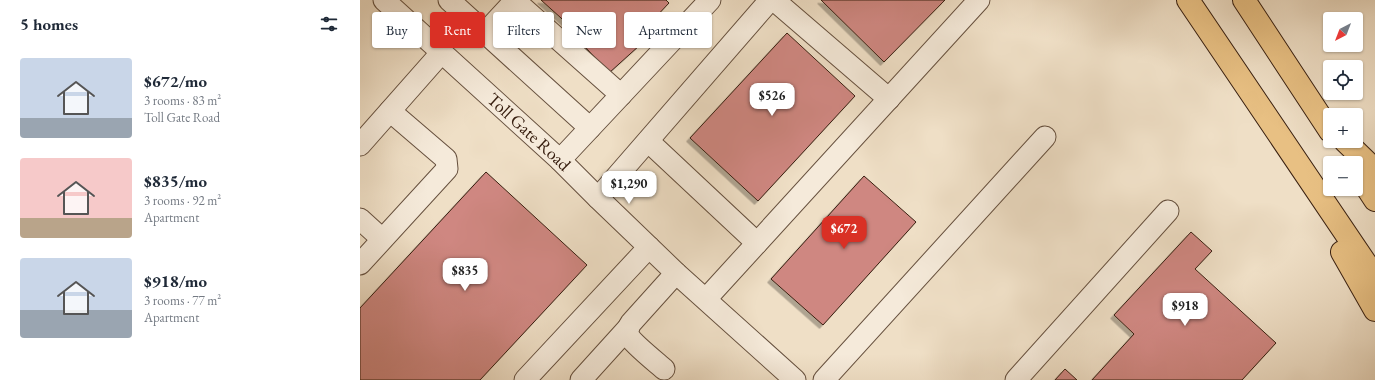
<!DOCTYPE html>
<html lang="en">
<head>
<meta charset="utf-8">
<style>
	body { margin:0; font-family:"EB Garamond",serif; background:#f2f2f3; color:#1f2937; height:100vh; display:flex; flex-direction:column; font-size:15px; white-space:nowrap }
	* { box-sizing:border-box; margin:0 }
	p { font-size:13px; color:#747a83 }
	.icon { flex:none; width:22px; height:22px; fill:none; stroke:currentColor; stroke-width:2; stroke-linecap:round; stroke-linejoin:round }
	.map { position:relative; flex:1; overflow:hidden }
	.side { display:flex; flex-direction:column; background:#fff; width:360px }
	.side>* { flex:none }
	.guide { position:absolute; left:12px; top:12px; width:380px; height:36px; display:flex; gap:8px }
	.needle { width:26px; rotate:222deg }
	.fabs { position:absolute; left:963px; top:12px; display:grid; gap:8px }
	.fabs a { display:grid; place-items:center; width:40px; height:40px; border-radius:4px; background:#fff; box-shadow:0 1px 3px #0004; font-size:20px }
	.price { position:absolute; translate:-50% -34px; padding:0 9px; border-radius:8px; background:#fff; color:#222; font-size:13px; line-height:26px; filter:drop-shadow(0 1px 2px #0008) }
	.price::after { content:''; position:absolute; left:50%; top:24px; width:12px; height:9px; margin-left:-6px; background:inherit; clip-path:polygon(0 0,100% 0,50% 100%) }
	.price.on { background:#d93025; color:#fff }
	ul { padding:0; list-style:none }
	li { display:flex; align-items:center; gap:12px; height:100px; padding:0 20px }
	li span { display:grid; place-items:center; flex:none; width:112px; height:80px; border-radius:4px; color:#555 }
	li>.icon { margin-inline-start:auto }
	span .icon { width:48px; height:48px; fill:#fffc; stroke-width:1 }
	li b { font-size:17px }
	h2 { display:flex; justify-content:space-between; align-items:center; height:48px; padding:0 20px; font-size:17px }
	.pill { padding:0 14px; border-radius:4px; background:#fff; box-shadow:0 1px 3px #0004; font-size:14px; line-height:36px }
	.pill.on { background:#d93025; color:#fff }
	main { display:flex; flex:1; min-height:0 }
	.map>svg:first-child { display:block }
	.building { fill:#cf8781; stroke:#392011; filter:url(#shadow) }
	.lines { fill:none; stroke-linecap:round; stroke-linejoin:round }
	.minor-casing { stroke:#66503e; stroke-width:23 }
	.highway-casing { stroke:#392011; stroke-width:24 }
	.minor { stroke:#f5eada; stroke-width:21 }
	.highway { stroke:#e8c083; stroke-width:22 }
	.labels { text-anchor:middle; stroke-width:3; stroke-linejoin:round; paint-order:stroke }
	.street-label { font-size:18px; fill:#392011; stroke:#f5eada }
</style>
</head>
<body>
<main>
<section class="side">
<h2>5 homes<svg class="icon" aria-label="filters" viewBox="0 0 24 24"><path d="M4 7h16M4 17h16"/><circle cx="9" cy="7" r="2"/><circle cx="15" cy="17" r="2"/></svg></h2>
<ul>
<li><span style="background:linear-gradient(#c9d6e8 75%,#9aa5b1 0)"><svg class="icon" aria-label="home" viewBox="0 0 24 24"><path d="M3 11l9-7 9 7M6 9v11h12V9"/></svg></span><div><b>$672/mo</b><p>3 rooms · 83 m²</p><p>Toll Gate Road</p></div></li>
<li><span style="background:linear-gradient(#f6c9c9 75%,#b9a48a 0)"><svg class="icon" aria-label="home" viewBox="0 0 24 24"><path d="M3 11l9-7 9 7M6 9v11h12V9"/></svg></span><div><b>$835/mo</b><p>3 rooms · 92 m²</p><p>Apartment</p></div></li>
<li><span style="background:linear-gradient(#c9d6e8 65%,#9aa5b1 0)"><svg class="icon" aria-label="home" viewBox="0 0 24 24"><path d="M3 11l9-7 9 7M6 9v11h12V9"/></svg></span><div><b>$918/mo</b><p>3 rooms · 77 m²</p><p>Apartment</p></div></li>
</ul>
</section>
<div class="map">
<svg width="1015" height="380" viewBox="0 0 1015 380">
	<defs>
		<filter id="shadow"><feDropShadow dx="-3.5" dy="3.5" stdDeviation="0" flood-color="#0004"/></filter>
	</defs>
	<rect width="100%" height="100%" fill="#efdfc6"/>
	<filter id="stains"><feTurbulence type="fractalNoise" baseFrequency=".005" numOctaves="4"/><feColorMatrix values="0 0 0 0 .2 0 0 0 0 .09 0 0 0 0 .02 0 0 0 .5 -.17"/></filter>
	<radialGradient id="worn" r=".72"><stop offset=".6" stop-color="#630" stop-opacity="0"/><stop offset="1" stop-color="#630" stop-opacity=".3"/></radialGradient>
	<g class="building">
		<polygon points="181,0 306,0 309,3 275,39 280,45 249,73 218,39 211,27"/>
		<polygon points="461,0 585,0 524,62"/>
		<polygon points="427,33 495,96 398,201 330,138"/>
		<polygon points="126,172 227,265 120,380 0,380 0,308"/>
		<polygon points="504,176 556,222 463,325 411,279"/>
		<polygon points="831,232 852,251 835,269 916,343 882,380 732,380 774,334 754,315"/>
		<polygon points="705,369 717,380 695,380"/>
	</g>
	<g class="lines">
		<defs>
			<g id="minor">
				<path id="s1" d="M24 0 200 160 238 198 316 273 435 380"/>
				<polyline points="89,0 230,128"/>
				<polyline points="414,0 529,99"/>
				<polyline points="125,33 150,6 162,7 261,95"/>
				<polyline points="288,141 397,243"/>
				<polyline points="0,145 82,52"/>
				<polyline points="200,160 350,0"/>
				<polyline points="238,198 410,0"/>
				<polyline points="0,219 22,239"/>
				<polyline points="0,264 87,169 86,159 30,111"/>
				<polyline points="346,299 619,0"/>
				<path d="M304 369C296 362 272 343 268 335 267 331 269 326 271 323L316 273"/>
				<polyline points="165,380 289,247"/>
				<polyline points="221,380 269,327"/>
				<polyline points="464,380 685,137"/>
				<polyline points="656,380 808,211"/>
			</g>
			<g id="highway">
				<polyline points="828,0 1015,277"/>
				<polyline points="884,0 970,131"/>
				<polyline points="985,141 1015,170"/>
				<polyline points="996,171 1015,200"/>
				<polyline points="982,252 1015,310"/>
			</g>
		</defs>
		<use href="#minor" class="minor-casing"/>
		<use href="#highway" class="highway-casing"/>
		<use href="#minor" class="minor"/>
		<use href="#highway" class="highway"/>
	</g>
	<g class="labels">
		<g class="street-label">
			<text dy="6" stroke="none"><textPath href="#s1" startOffset="196">Toll Gate Road</textPath></text>
		</g>
	</g>
	<rect width="100%" height="100%" filter="url(#stains)"/>
	<rect width="100%" height="100%" fill="url(#worn)"/>
</svg>
<div class="fabs">
<a><svg class="needle" viewBox="-14 -14 28 28"><path d="M0-13l5 13h-10z" fill="#e53935"/><path d="M0 13l5-13h-10z" fill="#747a83"/></svg></a>
<a><svg class="icon" aria-label="locate" viewBox="0 0 24 24"><circle cx="12" cy="12" r="6"/><path d="M12 2v4M12 18v4M2 12h4M18 12h4"/></svg></a>
<a>+</a>
<a>−</a>
</div>
<b class="price" style="left:412px;top:117px">$526</b>
<b class="price" style="left:269px;top:205px">$1,290</b>
<b class="price on" style="left:484px;top:250px">$672</b>
<b class="price" style="left:105px;top:292px">$835</b>
<b class="price" style="left:825px;top:327px">$918</b>
<div class="guide">
<a class="pill">Buy</a>
<a class="pill on">Rent</a>
<a class="pill">Filters</a>
<a class="pill">New</a>
<a class="pill">Apartment</a>
</div>
</div>
</main>
</body>
</html>
